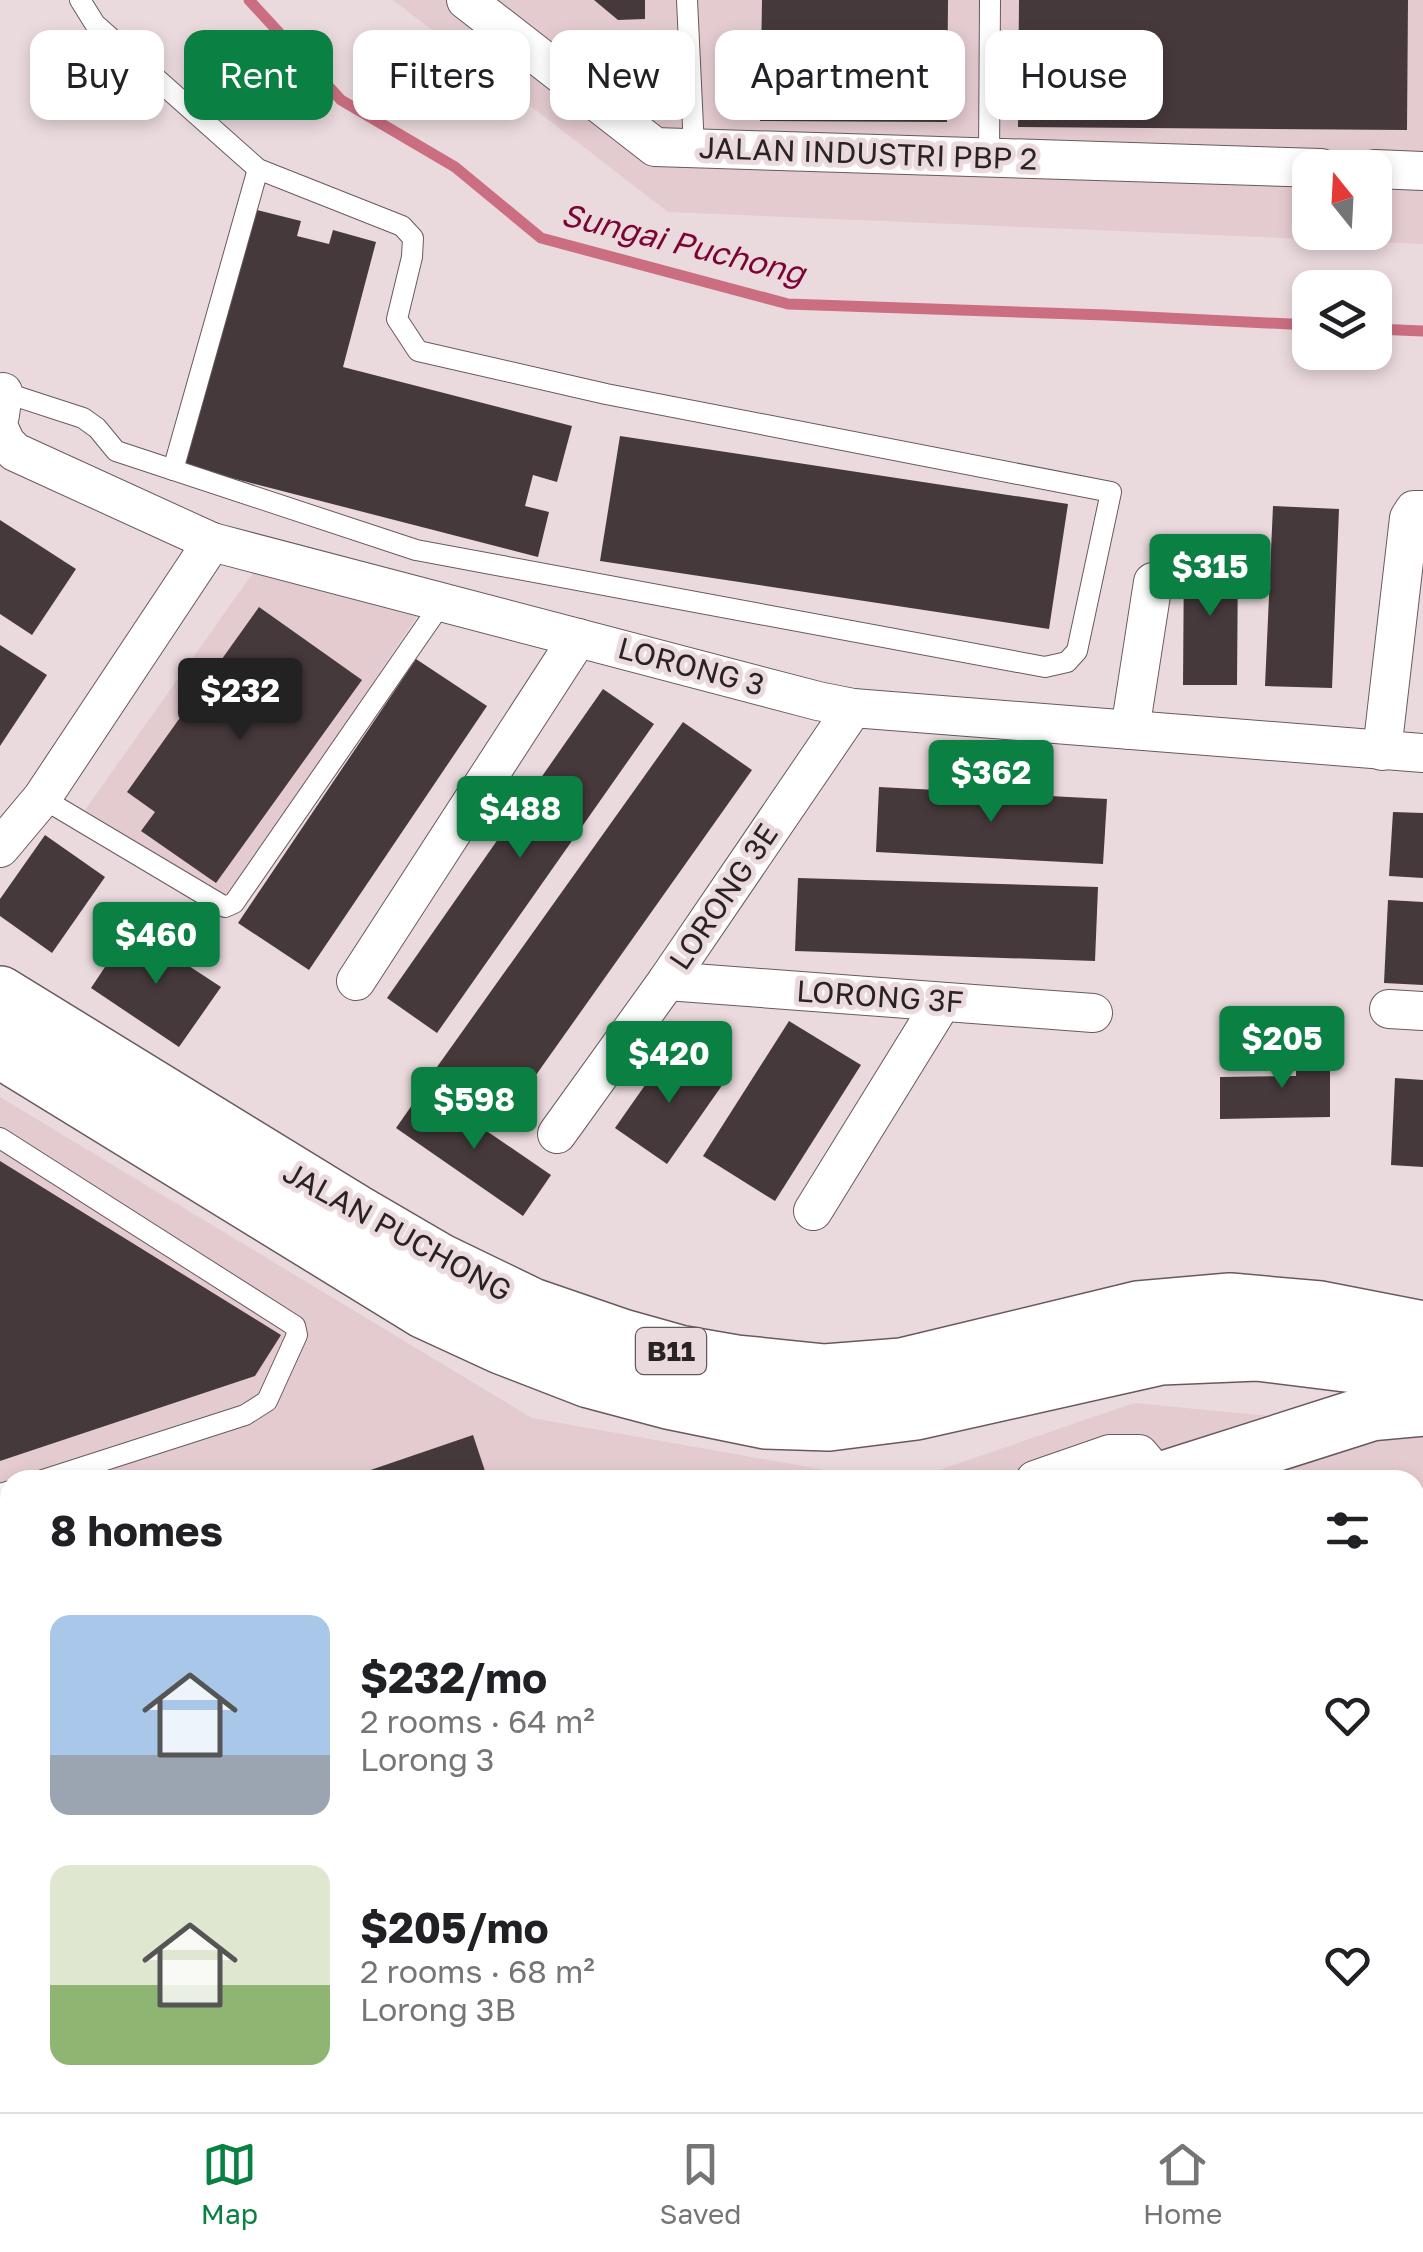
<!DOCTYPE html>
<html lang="en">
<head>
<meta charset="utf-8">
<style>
	body { margin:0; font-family:"Golos Text",sans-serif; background:#f2f2f2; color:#202124; height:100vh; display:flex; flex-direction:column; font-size:38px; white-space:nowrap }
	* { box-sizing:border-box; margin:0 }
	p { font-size:32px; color:#757577 }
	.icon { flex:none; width:55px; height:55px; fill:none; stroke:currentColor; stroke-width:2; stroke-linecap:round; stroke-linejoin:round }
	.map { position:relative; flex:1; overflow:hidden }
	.side { position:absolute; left:0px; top:1470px; width:1425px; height:642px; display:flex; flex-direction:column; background:#fff; border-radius:30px 30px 0 0; box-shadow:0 5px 15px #0003 }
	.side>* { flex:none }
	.guide { position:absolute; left:30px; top:30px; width:1365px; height:90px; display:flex; gap:20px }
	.needle { width:65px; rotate:342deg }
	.fabs { position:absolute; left:1292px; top:150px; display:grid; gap:20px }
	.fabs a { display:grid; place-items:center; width:100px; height:100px; border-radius:20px; background:#fff; box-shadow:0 5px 15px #0003; font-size:50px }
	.price { position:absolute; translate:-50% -85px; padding:0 22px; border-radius:10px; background:#0b8043; color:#fff; font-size:32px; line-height:65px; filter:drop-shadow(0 2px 5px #0008) }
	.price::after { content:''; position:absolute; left:50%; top:60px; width:30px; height:22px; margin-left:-15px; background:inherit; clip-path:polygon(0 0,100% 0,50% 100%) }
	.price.current { background:#222; color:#fff }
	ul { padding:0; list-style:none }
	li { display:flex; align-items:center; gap:30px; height:250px; padding:0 50px }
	li span { display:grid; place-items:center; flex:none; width:280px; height:200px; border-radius:20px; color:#555 }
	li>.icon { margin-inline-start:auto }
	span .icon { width:120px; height:120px; fill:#fffc; stroke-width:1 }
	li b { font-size:42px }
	h2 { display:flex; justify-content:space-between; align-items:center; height:120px; padding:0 50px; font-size:42px }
	.tag { padding:0 35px; border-radius:20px; background:#fff; box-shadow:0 5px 15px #0003; font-size:35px; line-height:90px }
	.tag.current { background:#0b8043; color:#fff }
	.dock { display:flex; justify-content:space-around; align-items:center; height:140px; border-top:2px solid #e0e0e0; background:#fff; font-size:28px; color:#757577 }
	.dock a { display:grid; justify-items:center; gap:5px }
	.dock .current { color:#0b8043 }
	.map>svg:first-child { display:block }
	.built { fill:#e4cbcf; fill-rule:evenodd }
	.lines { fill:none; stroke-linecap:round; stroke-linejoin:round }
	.stream { stroke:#cc6e82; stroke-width:11 }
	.building { fill:#46393b }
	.lane-casing { stroke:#685a5c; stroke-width:22 }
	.street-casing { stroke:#685a5c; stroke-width:40 }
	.primary-casing { stroke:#685a5c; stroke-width:58 }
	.lane { stroke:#fff; stroke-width:20 }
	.street { stroke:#fff; stroke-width:38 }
	.primary { stroke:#fff; stroke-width:55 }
	.labels { text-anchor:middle; stroke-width:10; stroke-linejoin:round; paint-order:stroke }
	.shield { fill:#ebdadd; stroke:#635a5c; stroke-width:2.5 }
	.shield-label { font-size:28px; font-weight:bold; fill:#292324 }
	.street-label { font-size:30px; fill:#292324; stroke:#ebdadd }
	.water-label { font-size:32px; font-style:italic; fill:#7d0335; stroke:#ebdadd }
</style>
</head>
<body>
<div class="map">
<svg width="1423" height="2112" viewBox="0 0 1423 2112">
	<rect width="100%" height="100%" fill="#ebdadd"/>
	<g class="built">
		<path d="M393 0H1423V244L668 212ZM1310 168H1375V232H1310Z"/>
		<polygon points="255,570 420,612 228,898 85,810"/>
		<polygon points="0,1097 532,1418 881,1480 10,1480 10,2102 1415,2102 1415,1480 910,1480 1134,1403 1423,1431 1423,2112 0,2112"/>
	</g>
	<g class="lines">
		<g class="stream">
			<polyline points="249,0 341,100 455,167 541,238 788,304 1106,315 1310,325"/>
			<polyline points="1375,329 1423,331"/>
		</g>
	</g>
	<g class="building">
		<polygon points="594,0 645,0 645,19 618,20"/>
		<polygon points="762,0 948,0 947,122 760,121"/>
		<polygon points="1019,0 1408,0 1407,130 1018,127"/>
		<polygon points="253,209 301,221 297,236 329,244 333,230 376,242 343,367 572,426 557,482 533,475 525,506 549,512 538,557 185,466"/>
		<polygon points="620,436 1068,504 1049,629 600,561"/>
		<polygon points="1273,506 1339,509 1332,688 1265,686"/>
		<polygon points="0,520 76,569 32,635 0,614"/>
		<polygon points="1184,552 1238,552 1237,685 1183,685"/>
		<polygon points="259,607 362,680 216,883 141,831 155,812 127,792"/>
		<polygon points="0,645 47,675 0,746"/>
		<polygon points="416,659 487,706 309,970 238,923"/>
		<polygon points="603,689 654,724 437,1033 387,998"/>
		<polygon points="683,722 752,770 507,1116 437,1067"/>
		<polygon points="879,787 1107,799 1103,864 876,852"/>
		<polygon points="1393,812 1423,813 1423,878 1389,876"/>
		<polygon points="45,835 105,877 52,953 0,916 0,899"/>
		<polygon points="798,878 1098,887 1095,961 795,951"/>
		<polygon points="1388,900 1423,902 1423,985 1384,983"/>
		<polygon points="131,928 221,987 179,1047 91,988"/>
		<polygon points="789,1021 861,1065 775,1201 703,1156"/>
		<polygon points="1330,1046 1330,1117 1220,1119 1220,1077 1296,1076 1296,1047"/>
		<polygon points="671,1048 723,1084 667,1164 615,1128"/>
		<polygon points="1395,1078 1423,1080 1423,1167 1391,1165"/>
		<polygon points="424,1088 551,1175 523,1216 396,1128"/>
		<polygon points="0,1161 281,1335 255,1376 0,1461"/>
		<polygon points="473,1435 488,1480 354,1480 353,1476"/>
		<polygon points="10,1584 10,1722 6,1723 0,1707 0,1587"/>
		<polygon points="1423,1770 1423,2112 370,2112 397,2102 1415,2102 1415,1773"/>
	</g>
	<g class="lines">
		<defs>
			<g id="lane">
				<polyline points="687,0 694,148"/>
				<polyline points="989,158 990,0"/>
				<polyline points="0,391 83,418 97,428 116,451 416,550 1045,667 1067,662 1077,651 1111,492 606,394 418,351 397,319 412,257 413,238 402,226 258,169 95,24 80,0"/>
				<polyline points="173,470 258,169"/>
				<polyline points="42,798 225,907 234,903 441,604"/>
				<polyline points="0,1138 295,1326 297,1335 267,1401 245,1415 43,1480"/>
				<polyline points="0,1494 10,1491"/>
				<polyline points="1415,1767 1423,1764"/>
				<polyline points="325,2112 355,2102"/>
			</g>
			<g id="street">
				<polyline points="466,0 655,147 1321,168"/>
				<polyline points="1375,169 1423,171"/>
				<polyline points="0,415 3,392"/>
				<polyline points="0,430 6,443 15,452 212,542 818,701 853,708 1423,753"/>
				<polyline points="1130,730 1153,582"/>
				<polyline points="1382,751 1409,518 1414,510 1423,510"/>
				<polyline points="0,848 42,798 212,542"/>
				<polyline points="356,981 578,638"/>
				<polyline points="667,981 1093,1013"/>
				<polyline points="1389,1009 1423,1011"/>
				<polyline points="557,1134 667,981 853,708"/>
				<polyline points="813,1211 942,1002"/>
				<polyline points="1035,1480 1110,1454 1139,1454 1161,1480"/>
				<polyline points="0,1837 10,1834"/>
			</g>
			<g id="primary">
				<polyline points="0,994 355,1212 439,1261 532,1306 622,1337 679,1353 737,1363 825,1372 902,1366 1138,1309 1230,1301 1320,1309 1423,1329"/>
				<polyline points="0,1050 425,1311 501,1346 589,1380 668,1401 766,1421 829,1423 916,1412 1161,1357 1257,1353 1354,1365 1423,1382"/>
				<polyline points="1161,1480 1371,1413 1423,1408"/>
			</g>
		</defs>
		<use href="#lane" class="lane-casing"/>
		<use href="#street" class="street-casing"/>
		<use href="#primary" class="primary-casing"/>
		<use href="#lane" class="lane"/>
		<use href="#street" class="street"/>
		<use href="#primary" class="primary"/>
	</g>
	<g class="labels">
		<rect class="shield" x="636" y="1328" width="70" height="46" rx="8"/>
		<g class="shield-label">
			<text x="671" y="1361">B11</text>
		</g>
		<g class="street-label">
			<text transform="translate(868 154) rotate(2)" y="10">JALAN INDUSTRI PBP 2</text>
			<text transform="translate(691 667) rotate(15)" y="10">LORONG 3</text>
			<text transform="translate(724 897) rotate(-56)" y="10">LORONG 3E</text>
			<text transform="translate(880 997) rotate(4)" y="10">LORONG 3F</text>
			<text transform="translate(397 1232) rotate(29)" y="10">JALAN PUCHONG</text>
		</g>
		<g class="water-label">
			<text transform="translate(683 244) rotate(14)" y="11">Sungai Puchong</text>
		</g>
	</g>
</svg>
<div class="fabs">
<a><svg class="needle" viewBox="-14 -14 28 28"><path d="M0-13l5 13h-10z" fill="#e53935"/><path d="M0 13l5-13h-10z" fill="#757577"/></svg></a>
<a><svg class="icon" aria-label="layers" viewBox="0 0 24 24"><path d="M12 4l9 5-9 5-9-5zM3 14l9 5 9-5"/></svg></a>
</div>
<b class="price" style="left:1210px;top:619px">$315</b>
<b class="price current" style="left:240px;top:743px">$232</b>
<b class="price" style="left:991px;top:825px">$362</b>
<b class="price" style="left:520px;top:861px">$488</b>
<b class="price" style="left:156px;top:987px">$460</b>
<b class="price" style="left:1282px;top:1091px">$205</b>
<b class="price" style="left:669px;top:1106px">$420</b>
<b class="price" style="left:474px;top:1152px">$598</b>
<div class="guide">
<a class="tag">Buy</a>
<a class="tag current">Rent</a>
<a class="tag">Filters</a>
<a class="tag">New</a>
<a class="tag">Apartment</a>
<a class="tag">House</a>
</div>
<section class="side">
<h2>8 homes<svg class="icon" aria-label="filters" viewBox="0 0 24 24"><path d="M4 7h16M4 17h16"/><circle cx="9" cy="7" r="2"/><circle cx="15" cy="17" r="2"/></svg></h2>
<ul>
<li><span style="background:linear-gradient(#a9c7e8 70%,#9aa5b1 0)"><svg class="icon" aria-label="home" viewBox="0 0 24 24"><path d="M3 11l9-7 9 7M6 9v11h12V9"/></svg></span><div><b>$232/mo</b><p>2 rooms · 64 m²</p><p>Lorong 3</p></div><svg class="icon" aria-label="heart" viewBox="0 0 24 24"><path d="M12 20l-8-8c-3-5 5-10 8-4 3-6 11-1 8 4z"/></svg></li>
<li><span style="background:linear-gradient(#dfe7d0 60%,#8fb573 0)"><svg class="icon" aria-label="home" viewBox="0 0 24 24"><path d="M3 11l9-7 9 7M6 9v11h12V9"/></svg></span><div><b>$205/mo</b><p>2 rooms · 68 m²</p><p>Lorong 3B</p></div><svg class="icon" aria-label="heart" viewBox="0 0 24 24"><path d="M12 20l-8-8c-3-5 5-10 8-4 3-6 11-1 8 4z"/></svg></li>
</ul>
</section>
</div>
<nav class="dock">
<a class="current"><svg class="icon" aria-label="map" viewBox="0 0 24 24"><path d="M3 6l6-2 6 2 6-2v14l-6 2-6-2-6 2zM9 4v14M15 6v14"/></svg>Map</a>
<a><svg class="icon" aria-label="saved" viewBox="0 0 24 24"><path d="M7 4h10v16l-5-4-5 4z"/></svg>Saved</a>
<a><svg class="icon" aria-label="home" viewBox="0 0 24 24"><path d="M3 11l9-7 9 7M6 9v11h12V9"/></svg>Home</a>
</nav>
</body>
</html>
